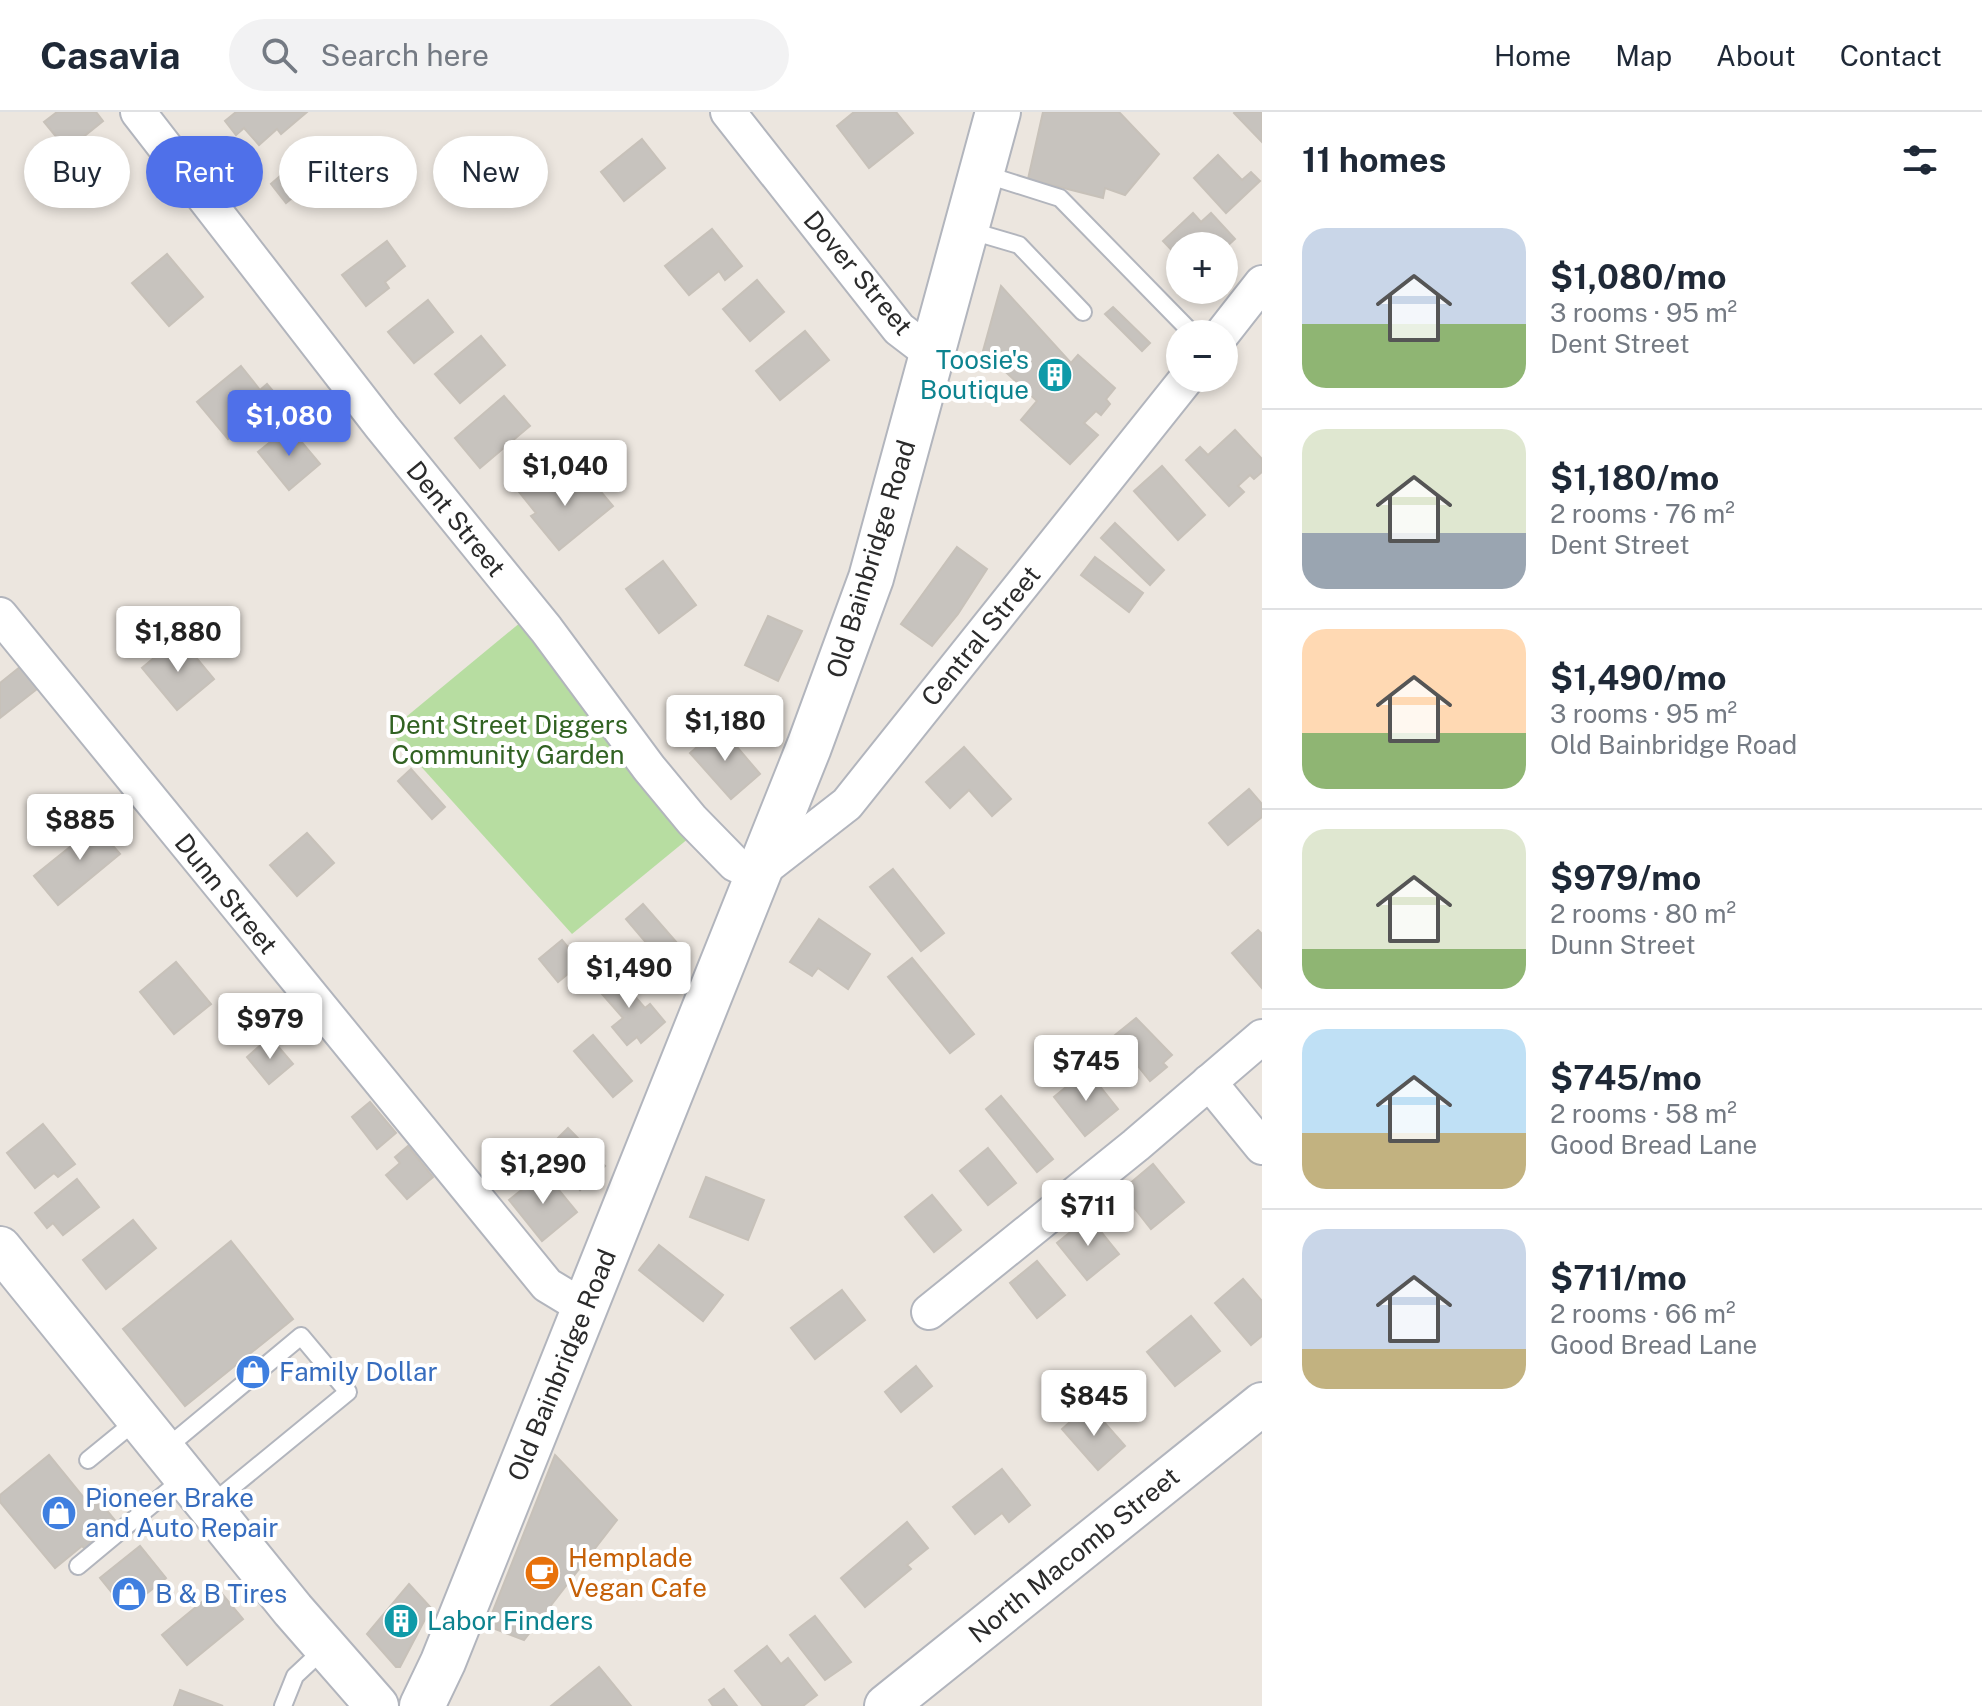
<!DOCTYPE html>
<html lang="en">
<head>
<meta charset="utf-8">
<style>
	body { margin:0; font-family:"Public Sans",sans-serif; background:#f2f2f3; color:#1f2937; height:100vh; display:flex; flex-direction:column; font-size:30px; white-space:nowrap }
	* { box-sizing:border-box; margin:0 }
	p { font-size:26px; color:#747a83 }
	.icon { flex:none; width:44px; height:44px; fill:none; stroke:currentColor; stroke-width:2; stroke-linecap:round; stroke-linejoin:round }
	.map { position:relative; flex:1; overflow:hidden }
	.details { display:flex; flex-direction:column; background:#fff; width:720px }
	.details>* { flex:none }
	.hud { position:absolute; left:24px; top:24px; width:760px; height:72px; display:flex; gap:16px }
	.buttons { position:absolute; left:1166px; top:120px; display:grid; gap:16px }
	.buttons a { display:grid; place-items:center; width:72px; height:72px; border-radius:50%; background:#fff; box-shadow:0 4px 12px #0003; font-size:40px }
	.price { position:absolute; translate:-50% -68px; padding:0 18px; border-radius:8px; background:#fff; color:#222; font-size:26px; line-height:52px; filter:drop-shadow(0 2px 4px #0008) }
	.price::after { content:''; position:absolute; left:50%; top:48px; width:24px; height:18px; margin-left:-12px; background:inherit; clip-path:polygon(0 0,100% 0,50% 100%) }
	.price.on { background:#4f70e9; color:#fff }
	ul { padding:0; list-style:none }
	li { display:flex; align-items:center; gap:24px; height:200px; padding:0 40px }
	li+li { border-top:2px solid #e0e1e3 }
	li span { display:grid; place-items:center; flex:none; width:224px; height:160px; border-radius:24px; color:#555 }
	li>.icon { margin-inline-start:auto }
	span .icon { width:96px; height:96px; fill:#fffc; stroke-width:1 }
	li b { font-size:34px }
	h2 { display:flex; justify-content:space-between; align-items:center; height:96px; padding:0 40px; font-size:34px }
	.chip { padding:0 28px; border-radius:36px; background:#fff; box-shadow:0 4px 12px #0003; font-size:28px; line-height:72px }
	.chip.on { background:#4f70e9; color:#fff }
	header { display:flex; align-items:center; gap:48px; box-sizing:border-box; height:112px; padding:0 40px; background:#fff; border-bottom:2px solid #e0e1e3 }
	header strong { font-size:38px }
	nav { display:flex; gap:44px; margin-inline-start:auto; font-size:28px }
	.search { width:560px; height:72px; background:#f2f2f3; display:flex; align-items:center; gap:20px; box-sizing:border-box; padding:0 28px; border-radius:44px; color:#747a83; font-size:30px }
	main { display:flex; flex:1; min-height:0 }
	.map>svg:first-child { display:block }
	.green { fill:#b7dda1 }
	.building { fill:#c7c3be; stroke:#c7c1b9; stroke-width:2 }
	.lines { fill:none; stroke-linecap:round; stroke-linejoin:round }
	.service-casing { stroke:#b2b5bd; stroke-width:20 }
	.minor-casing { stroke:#b2b5bd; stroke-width:38 }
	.tertiary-casing { stroke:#b2b5bd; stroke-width:46 }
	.secondary-casing { stroke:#b2b5bd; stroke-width:48 }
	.service { stroke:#fff; stroke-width:16 }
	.minor { stroke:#fff; stroke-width:34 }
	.tertiary { stroke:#fff; stroke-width:42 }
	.secondary { stroke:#fff; stroke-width:44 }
	.labels { text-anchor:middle; stroke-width:8; stroke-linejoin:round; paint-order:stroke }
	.street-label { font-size:26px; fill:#2b2b2b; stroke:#fff }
	.culture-label { font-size:26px; fill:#0d838f; stroke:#fff; text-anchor:end }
	.park-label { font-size:26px; fill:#316222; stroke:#fff }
	.shop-label { font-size:26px; fill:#366cbe; stroke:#fff; text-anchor:start }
	.food-label { font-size:26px; fill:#c56008; stroke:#fff; text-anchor:start }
</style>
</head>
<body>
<header>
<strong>Casavia</strong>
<div class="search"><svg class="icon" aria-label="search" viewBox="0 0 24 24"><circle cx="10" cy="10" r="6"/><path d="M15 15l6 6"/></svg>Search here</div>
<nav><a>Home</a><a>Map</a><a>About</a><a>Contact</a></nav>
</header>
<main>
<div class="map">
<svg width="1262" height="1594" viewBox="0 0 1262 1594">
	<rect width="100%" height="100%" fill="#ece6df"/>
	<polygon class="green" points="521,510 689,726 572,822 389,619"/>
	<g class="building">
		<polygon points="57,0 96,0 103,9 67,38 44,10"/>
		<polygon points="236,0 307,0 281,22 277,17 259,33 244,16 236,23 225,9"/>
		<polygon points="854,0 896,0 913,21 869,56 837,14"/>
		<polygon points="1043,0 1119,0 1159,42 1125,83 1105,76 1103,86 1028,67"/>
		<polygon points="1235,0 1262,0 1262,30 1234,1"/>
		<polygon points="642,27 665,56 624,89 601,60"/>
		<polygon points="315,34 331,54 286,91 271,72"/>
		<polygon points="1218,43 1242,68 1251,60 1260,69 1226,101 1194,66"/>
		<polygon points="1193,101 1201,110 1211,101 1235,127 1224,137 1224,134 1180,134 1180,147 1163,129"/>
		<polygon points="712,117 742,154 725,168 719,159 689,183 665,154"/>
		<polygon points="387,129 405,154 385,170 389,176 366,194 342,163"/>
		<polygon points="167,142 203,185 169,214 132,171"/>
		<polygon points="757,168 784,200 750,229 723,197"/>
		<polygon points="1001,174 1071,251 1078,243 1115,276 1106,287 1110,292 1101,303 1096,299 1084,311 1098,323 1070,352 1021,308 1037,289 983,239"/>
		<polygon points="428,188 453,220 414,251 388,220"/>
		<polygon points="1113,195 1150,231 1142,239 1105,202"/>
		<polygon points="805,219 829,248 780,288 756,259"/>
		<polygon points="481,224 505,253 460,291 435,262"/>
		<polygon points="241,254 260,278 267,272 279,286 228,327 197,290"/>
		<polygon points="504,284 530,314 480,356 455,326"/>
		<polygon points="289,315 320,352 289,378 258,340"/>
		<polygon points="1235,318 1262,347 1262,360 1254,367 1250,363 1238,374 1244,380 1229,394 1186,348 1200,335 1208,343"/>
		<polygon points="1162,354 1205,403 1178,428 1134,379"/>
		<polygon points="542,361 559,382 585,361 613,394 559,438 531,404 536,401 519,380"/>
		<polygon points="1115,411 1164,458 1150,473 1101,426"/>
		<polygon points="957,435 987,457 958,502 932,534 901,512"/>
		<polygon points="1095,445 1143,481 1129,500 1081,463"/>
		<polygon points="663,449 696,493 659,521 626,477"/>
		<polygon points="768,504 802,519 778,569 745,553"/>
		<polygon points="179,525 214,567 177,598 142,556"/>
		<polygon points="25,551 42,573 0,606 0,571"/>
		<polygon points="720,615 760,662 731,687 690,641"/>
		<polygon points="964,635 1011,687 992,704 969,678 950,696 926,670"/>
		<polygon points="411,657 445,695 432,707 398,669"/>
		<polygon points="1249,677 1262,692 1262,705 1228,733 1209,711"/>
		<polygon points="106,706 123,727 113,734 120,742 58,793 34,764"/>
		<polygon points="307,721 334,751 297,784 270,753"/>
		<polygon points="893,757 944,821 921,839 870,775"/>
		<polygon points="643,792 684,839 666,854 626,807"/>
		<polygon points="819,807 870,842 848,877 818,856 812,864 790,850"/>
		<polygon points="1258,818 1262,822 1261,875 1232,841"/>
		<polygon points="562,828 581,851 558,870 539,847"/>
		<polygon points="912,846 974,922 950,941 888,865"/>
		<polygon points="176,850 211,892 174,922 140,880"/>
		<polygon points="619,856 630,869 625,873 645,896 650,892 665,910 641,931 637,925 627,933 612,915 623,906 596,875"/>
		<polygon points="1136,906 1172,943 1163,951 1167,955 1150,969 1114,924"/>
		<polygon points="593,923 632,969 613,985 574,939"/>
		<polygon points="270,925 293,952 269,972 247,945"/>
		<polygon points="1087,958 1118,997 1085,1024 1054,985"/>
		<polygon points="1001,984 1053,1047 1037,1060 986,997"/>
		<polygon points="370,990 396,1021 377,1037 352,1005"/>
		<polygon points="43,1012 75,1052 58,1065 54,1061 35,1076 7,1041"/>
		<polygon points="568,1016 605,1054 580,1078 543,1041"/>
		<polygon points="408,1034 433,1065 407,1087 386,1063 400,1051 395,1045"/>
		<polygon points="988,1036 1016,1071 988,1093 960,1059"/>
		<polygon points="1153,1052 1184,1090 1151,1117 1121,1079"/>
		<polygon points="544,1060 577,1100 542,1129 509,1088"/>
		<polygon points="706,1065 764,1088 748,1128 690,1105"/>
		<polygon points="77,1067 99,1095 63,1123 53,1111 47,1116 35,1101"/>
		<polygon points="932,1083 961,1118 934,1140 905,1105"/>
		<polygon points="1089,1105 1119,1142 1087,1168 1057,1131"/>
		<polygon points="133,1108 156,1136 106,1177 83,1148"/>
		<polygon points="231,1129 293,1207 185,1294 123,1217"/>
		<polygon points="659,1133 723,1183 703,1209 639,1158"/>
		<polygon points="1037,1149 1065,1183 1037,1206 1010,1171"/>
		<polygon points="1243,1167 1262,1189 1262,1224 1251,1233 1215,1191"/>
		<polygon points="842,1178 865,1208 815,1247 791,1216"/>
		<polygon points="1191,1204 1220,1239 1175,1274 1147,1240"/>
		<polygon points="916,1254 932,1274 901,1300 885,1280"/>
		<polygon points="1089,1293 1125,1334 1098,1358 1062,1317"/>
		<polygon points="49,1343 84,1386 92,1380 118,1412 86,1438 82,1434 55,1456 0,1390 0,1383"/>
		<polygon points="555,1343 617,1408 524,1528 487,1514"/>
		<polygon points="1002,1357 1030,1393 1009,1410 1002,1401 975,1422 953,1395"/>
		<polygon points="907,1410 928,1436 907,1453 911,1457 865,1495 841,1466"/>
		<polygon points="140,1434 166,1466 126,1498 100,1466"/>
		<polygon points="409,1472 431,1496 400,1555 396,1555 367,1522"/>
		<polygon points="218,1477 243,1507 187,1553 162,1523"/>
		<polygon points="815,1504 851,1550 825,1568 790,1523"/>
		<polygon points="767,1534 781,1552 788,1546 817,1583 803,1594 763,1594 735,1559"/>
		<polygon points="599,1555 631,1594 551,1594"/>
		<polygon points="724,1577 737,1594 713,1594 709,1588"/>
		<polygon points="180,1578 223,1594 174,1594"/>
	</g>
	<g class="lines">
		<defs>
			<g id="service">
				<polyline points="984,62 1060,86 1193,222"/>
				<polyline points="968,118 1019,133 1083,200"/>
				<polyline points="165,1337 301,1224 348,1280 209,1394"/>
				<polyline points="88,1348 137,1308"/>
				<polyline points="78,1454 184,1366"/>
				<polyline points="283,1594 295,1564 325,1536"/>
			</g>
			<g id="minor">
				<polyline points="138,0 382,315 546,517 649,656 692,708 735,752 757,762 847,692 1187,266"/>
				<polyline points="728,0 899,217 933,243"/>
				<polyline points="1222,222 1262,171"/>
				<polyline points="0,503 547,1173 585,1196"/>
				<polyline points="1209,970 1262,1035"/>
				<polyline points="929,1200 1136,1033 1262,925"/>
			</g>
			<g id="tertiary">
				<polyline points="0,1136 293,1498 377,1594"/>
				<polyline points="886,1594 1262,1292"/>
			</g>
			<polyline id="secondary" points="422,1594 443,1550 809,635 871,466 998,0"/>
		</defs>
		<use href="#service" class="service-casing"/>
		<use href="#minor" class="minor-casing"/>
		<use href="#tertiary" class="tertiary-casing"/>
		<use href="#secondary" class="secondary-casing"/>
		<use href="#service" class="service"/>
		<use href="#minor" class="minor"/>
		<use href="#tertiary" class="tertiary"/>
		<use href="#secondary" class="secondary"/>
	</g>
	<defs>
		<symbol id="building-disc" viewBox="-11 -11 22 22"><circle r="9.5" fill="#0f9aa8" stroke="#fff"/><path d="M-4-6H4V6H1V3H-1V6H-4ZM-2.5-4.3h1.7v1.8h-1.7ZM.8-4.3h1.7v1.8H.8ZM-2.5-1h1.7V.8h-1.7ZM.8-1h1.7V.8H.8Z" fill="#fff"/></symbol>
		<symbol id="shop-disc" viewBox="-11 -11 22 22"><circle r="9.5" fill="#3f7fe0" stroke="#fff"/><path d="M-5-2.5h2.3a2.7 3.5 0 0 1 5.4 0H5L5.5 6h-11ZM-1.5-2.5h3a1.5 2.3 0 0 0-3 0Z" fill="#fff"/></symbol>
		<symbol id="cafe-disc" viewBox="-11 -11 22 22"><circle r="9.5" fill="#e8710a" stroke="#fff"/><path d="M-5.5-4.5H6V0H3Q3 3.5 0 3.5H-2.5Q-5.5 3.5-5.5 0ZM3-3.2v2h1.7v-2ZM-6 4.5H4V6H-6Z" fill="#fff"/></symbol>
	</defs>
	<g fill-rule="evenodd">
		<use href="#building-disc" x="1035" y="243" width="40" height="40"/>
		<use href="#shop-disc" x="233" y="1240" width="40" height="40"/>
		<use href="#shop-disc" x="39" y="1381" width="40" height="40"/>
		<use href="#cafe-disc" x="522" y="1441" width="40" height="40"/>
		<use href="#shop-disc" x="109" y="1462" width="40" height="40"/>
		<use href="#building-disc" x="381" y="1489" width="40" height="40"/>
	</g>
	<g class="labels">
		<g class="street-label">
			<text transform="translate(858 161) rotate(50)" y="9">Dover Street</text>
			<text transform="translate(456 407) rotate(51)" y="9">Dent Street</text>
			<text transform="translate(871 447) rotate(-73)" y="9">Old Bainbridge Road</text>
			<text transform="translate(981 524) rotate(-51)" y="9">Central Street</text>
			<text transform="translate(226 782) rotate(51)" y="9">Dunn Street</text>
			<text transform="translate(562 1253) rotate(-68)" y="9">Old Bainbridge Road</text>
			<text transform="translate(1074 1443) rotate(-39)" y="9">North Macomb Street</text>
		</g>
		<g class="culture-label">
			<text x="1029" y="257">Toosie's<tspan x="1029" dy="30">Boutique</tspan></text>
			<text x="427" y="1518" text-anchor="start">Labor Finders</text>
		</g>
		<g class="park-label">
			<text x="508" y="622">Dent Street Diggers<tspan x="508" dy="30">Community Garden</tspan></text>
		</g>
		<g class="shop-label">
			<text x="279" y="1269">Family Dollar</text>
			<text x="85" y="1395">Pioneer Brake<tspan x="85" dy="30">and Auto Repair</tspan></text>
			<text x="155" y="1491">B &amp; B Tires</text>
		</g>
		<g class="food-label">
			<text x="568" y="1455">Hemplade<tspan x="568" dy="30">Vegan Cafe</tspan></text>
		</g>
	</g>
</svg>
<div class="buttons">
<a>+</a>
<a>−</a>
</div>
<b class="price on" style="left:289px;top:346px">$1,080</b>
<b class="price" style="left:565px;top:396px">$1,040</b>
<b class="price" style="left:178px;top:562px">$1,880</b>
<b class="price" style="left:725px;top:651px">$1,180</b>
<b class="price" style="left:80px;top:750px">$885</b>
<b class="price" style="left:629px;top:898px">$1,490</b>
<b class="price" style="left:270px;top:949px">$979</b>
<b class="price" style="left:1086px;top:991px">$745</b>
<b class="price" style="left:543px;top:1094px">$1,290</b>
<b class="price" style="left:1088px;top:1136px">$711</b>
<b class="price" style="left:1094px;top:1326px">$845</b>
<div class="hud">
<a class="chip">Buy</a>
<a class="chip on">Rent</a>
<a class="chip">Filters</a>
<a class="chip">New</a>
</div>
</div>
<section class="details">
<h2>11 homes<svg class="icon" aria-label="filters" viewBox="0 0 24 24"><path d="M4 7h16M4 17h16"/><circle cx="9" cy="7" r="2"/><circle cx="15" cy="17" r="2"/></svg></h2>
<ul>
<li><span style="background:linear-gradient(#c9d6e8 60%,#8fb573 0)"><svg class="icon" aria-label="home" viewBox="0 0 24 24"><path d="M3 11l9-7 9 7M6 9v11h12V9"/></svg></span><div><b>$1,080/mo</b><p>3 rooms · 95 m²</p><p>Dent Street</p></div></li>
<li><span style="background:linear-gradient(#dfe7d0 65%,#9aa5b1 0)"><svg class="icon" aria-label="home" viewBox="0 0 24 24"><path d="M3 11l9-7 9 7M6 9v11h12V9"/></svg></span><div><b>$1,180/mo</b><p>2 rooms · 76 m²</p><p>Dent Street</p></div></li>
<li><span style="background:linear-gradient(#ffd9b3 65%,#8fb573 0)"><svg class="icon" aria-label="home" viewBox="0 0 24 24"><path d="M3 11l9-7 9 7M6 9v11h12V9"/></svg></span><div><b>$1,490/mo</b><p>3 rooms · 95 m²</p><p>Old Bainbridge Road</p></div></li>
<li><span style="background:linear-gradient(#dfe7d0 75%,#8fb573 0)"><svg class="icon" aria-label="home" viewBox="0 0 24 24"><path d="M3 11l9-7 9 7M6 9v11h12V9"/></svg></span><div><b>$979/mo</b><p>2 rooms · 80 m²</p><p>Dunn Street</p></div></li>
<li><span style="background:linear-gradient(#bfe0f5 65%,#c2b280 0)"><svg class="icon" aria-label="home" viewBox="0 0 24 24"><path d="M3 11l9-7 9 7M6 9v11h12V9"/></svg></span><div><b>$745/mo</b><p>2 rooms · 58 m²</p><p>Good Bread Lane</p></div></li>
<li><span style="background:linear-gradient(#c9d6e8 75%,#c2b280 0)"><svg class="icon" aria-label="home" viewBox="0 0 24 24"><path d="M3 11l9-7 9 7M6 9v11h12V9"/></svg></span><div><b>$711/mo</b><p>2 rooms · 66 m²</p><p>Good Bread Lane</p></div></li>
</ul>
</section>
</main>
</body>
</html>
